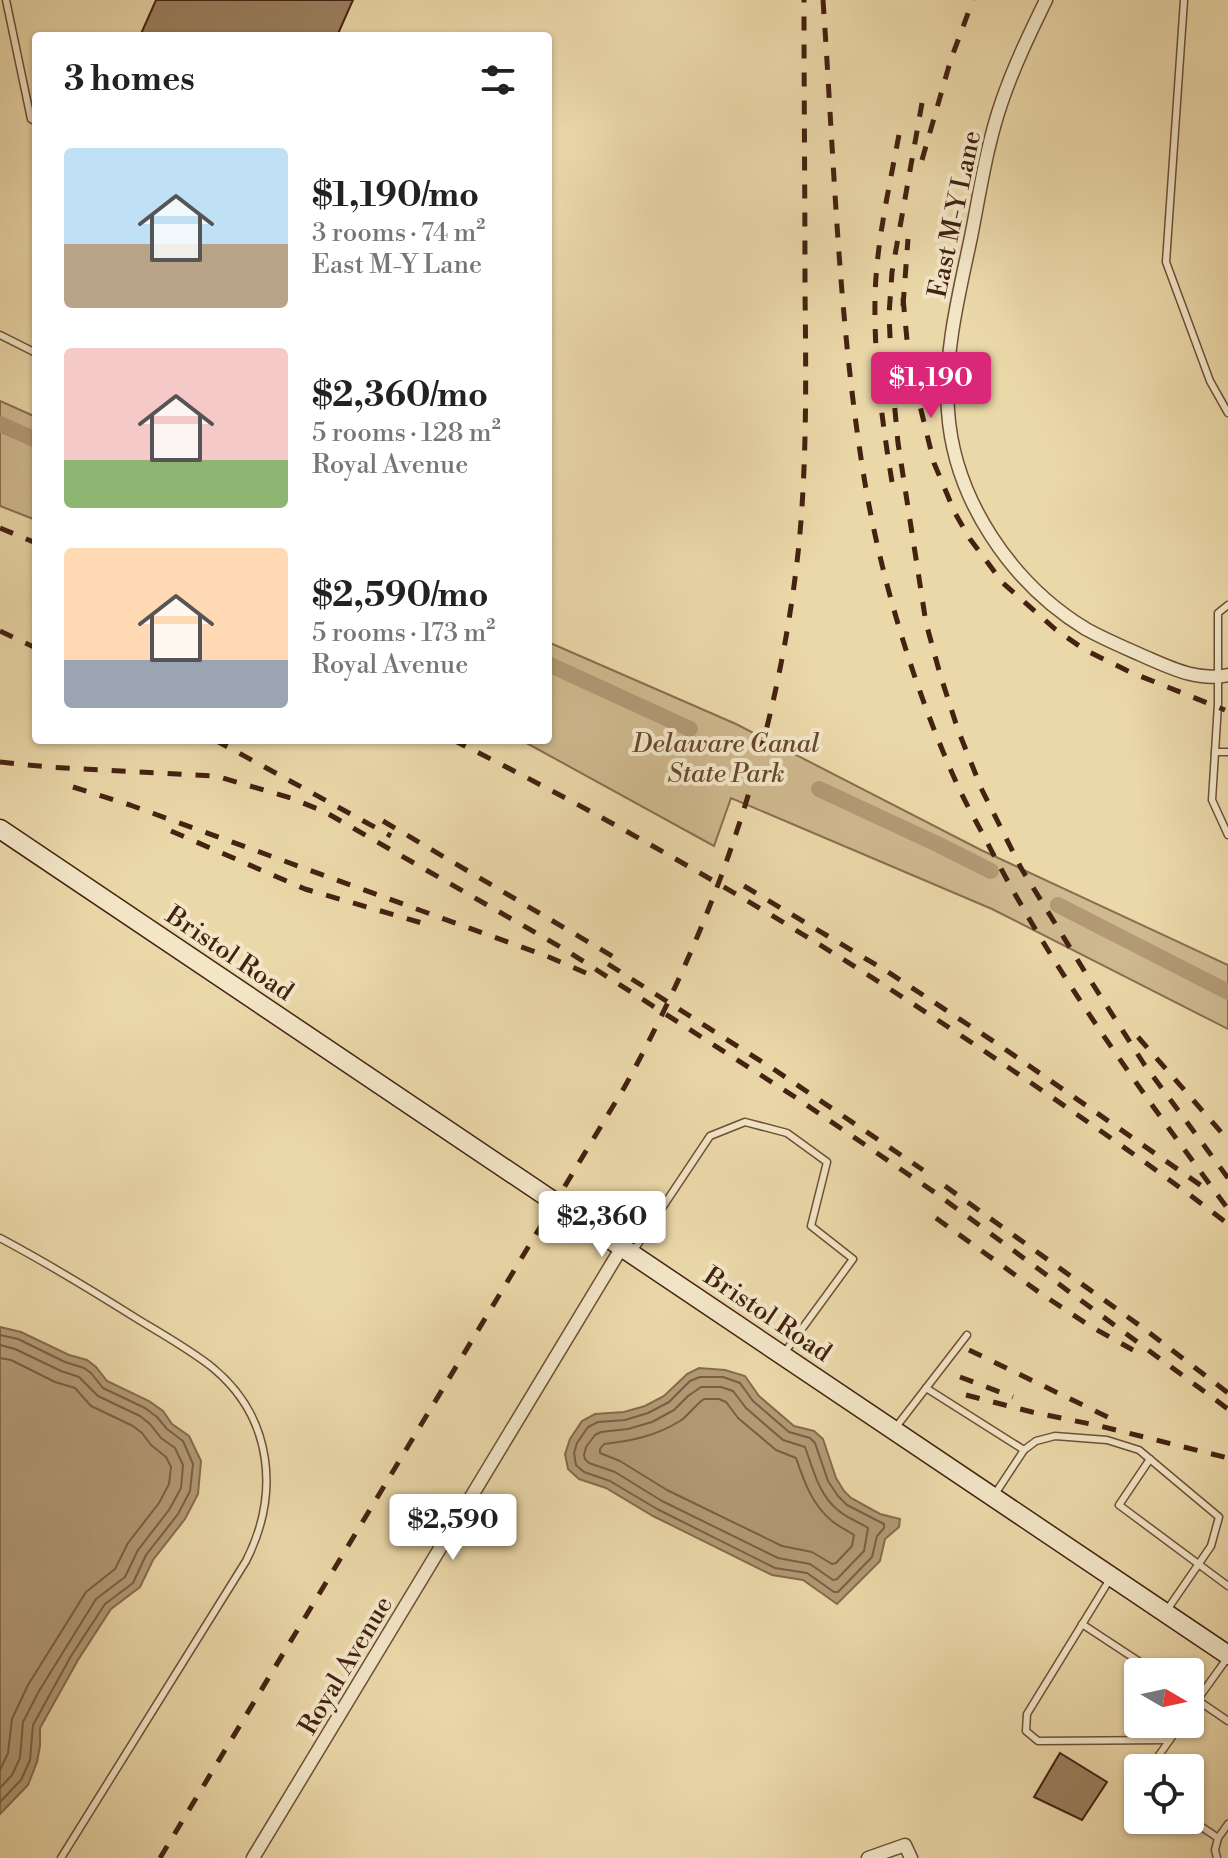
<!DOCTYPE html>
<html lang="en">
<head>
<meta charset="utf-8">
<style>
	body { margin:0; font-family:"Libre Bodoni",serif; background:#f2f2f2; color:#222; height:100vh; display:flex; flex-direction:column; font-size:30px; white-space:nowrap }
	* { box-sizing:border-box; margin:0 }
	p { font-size:26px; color:#767676 }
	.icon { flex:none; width:44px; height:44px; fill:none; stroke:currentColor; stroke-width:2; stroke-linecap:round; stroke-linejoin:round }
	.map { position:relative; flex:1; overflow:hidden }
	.drawer { position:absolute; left:32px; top:32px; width:520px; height:712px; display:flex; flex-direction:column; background:#fff; border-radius:8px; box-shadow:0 2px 6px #0004 }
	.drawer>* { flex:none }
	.needle { width:52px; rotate:99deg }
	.tools { position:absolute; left:1124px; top:1658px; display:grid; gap:16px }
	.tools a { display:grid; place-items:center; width:80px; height:80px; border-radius:8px; background:#fff; box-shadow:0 2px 6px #0004; font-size:40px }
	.price { position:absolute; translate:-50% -68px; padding:0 18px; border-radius:8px; background:#fff; color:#222; font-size:26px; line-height:52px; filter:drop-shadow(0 2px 4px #0008) }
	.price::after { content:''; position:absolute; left:50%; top:48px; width:24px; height:18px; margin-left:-12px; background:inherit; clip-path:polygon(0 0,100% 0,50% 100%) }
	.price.active { background:#db2777; color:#fff }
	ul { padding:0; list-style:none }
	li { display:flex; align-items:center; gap:24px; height:200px; padding:0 32px }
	li span { display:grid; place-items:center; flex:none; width:224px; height:160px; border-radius:8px; color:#555 }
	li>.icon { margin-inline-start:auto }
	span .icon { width:96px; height:96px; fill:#fffc; stroke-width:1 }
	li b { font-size:34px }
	h2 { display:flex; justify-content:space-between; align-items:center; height:96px; padding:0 32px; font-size:34px }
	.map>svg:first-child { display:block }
	.green { fill:#cfb98f; stroke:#8a6d50; stroke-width:2 }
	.water { fill:#b29a75; stroke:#866a4d; stroke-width:2 }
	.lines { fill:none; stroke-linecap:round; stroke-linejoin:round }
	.shore { stroke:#7b5e43; stroke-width:2 }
	.canal { stroke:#b29a75; stroke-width:16 }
	.building { fill:#9b8060; stroke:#442111; stroke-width:2 }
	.lane-casing { stroke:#6e4f37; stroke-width:9 }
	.street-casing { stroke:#6e4f37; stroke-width:15 }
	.secondary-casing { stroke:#442111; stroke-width:21 }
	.lane { stroke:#f2e6c7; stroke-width:6 }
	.street { stroke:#f2e6c7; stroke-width:12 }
	.secondary { stroke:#f2e6c7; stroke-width:18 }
	.rail { stroke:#442111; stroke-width:5; stroke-dasharray:14 14; stroke-linecap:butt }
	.labels { text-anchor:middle; stroke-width:8; stroke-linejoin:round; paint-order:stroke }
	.street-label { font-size:26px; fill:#442111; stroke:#f2e6c7 }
	.park-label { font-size:26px; font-style:italic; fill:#674730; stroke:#f2e6c7 }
</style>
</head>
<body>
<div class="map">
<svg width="1228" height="1858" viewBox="0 0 1228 1858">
	<rect width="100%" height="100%" fill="#ebd8a9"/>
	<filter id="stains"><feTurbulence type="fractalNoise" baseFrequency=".0025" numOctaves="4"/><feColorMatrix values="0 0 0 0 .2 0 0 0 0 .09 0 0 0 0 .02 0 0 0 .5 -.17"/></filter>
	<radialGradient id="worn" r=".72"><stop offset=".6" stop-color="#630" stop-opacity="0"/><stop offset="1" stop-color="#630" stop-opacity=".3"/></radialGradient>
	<g class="green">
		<polygon points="0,401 36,417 36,520 0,506"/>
		<polygon points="548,642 736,724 981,850 1228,965 1228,1029 992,909 731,798 714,846 521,740 548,740"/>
	</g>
	<g class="water">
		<polygon points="0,1327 21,1332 69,1355 87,1360 96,1367 107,1381 149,1401 163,1411 172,1424 189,1436 201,1461 198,1494 185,1519 153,1560 140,1587 111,1609 78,1660 40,1728 40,1746 37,1762 28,1785 0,1814"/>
		<polygon points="699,1368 725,1370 745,1376 759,1396 794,1426 814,1431 823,1439 836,1478 844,1491 851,1498 880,1514 900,1519 899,1527 885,1539 880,1561 837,1604 803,1580 772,1575 653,1516 606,1488 579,1479 568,1469 565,1454 570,1439 582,1421 595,1414 624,1412 645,1406 664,1396 687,1374"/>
	</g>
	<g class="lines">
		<g class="shore">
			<polyline points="0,1335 18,1339 65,1362 84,1368 91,1373 103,1388 145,1408 157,1417 167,1429 183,1441 193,1464 190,1491 178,1514 146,1555 133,1583 105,1604 71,1656 33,1725 30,1760 21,1780 0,1802"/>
			<polyline points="0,1345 15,1349 61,1371 79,1377 98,1396 140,1416 150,1424 161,1438 175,1448 183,1465 181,1488 169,1510 138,1550 125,1577 96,1599 39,1691 23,1722 20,1758 12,1775 0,1788"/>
			<polyline points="0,1358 11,1360 55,1382 75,1388 91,1406 133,1426 142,1433 151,1445 166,1457 171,1467 169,1484 159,1503 128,1543 115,1569 86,1592 28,1685 12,1719 8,1753 0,1770"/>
			<polygon points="700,1377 723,1377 740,1383 753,1401 789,1432 810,1438 815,1443 828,1481 838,1496 847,1505 884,1524 884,1528 877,1536 872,1557 838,1592 834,1592 807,1573 775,1568 657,1509 610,1481 584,1472 576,1465 574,1453 577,1443 588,1427 598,1422 625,1420 648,1413 669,1402 690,1381"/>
			<path d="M701 1387H721L733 1391 746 1408 783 1440 805 1447C813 1469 819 1496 839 1511 847 1518 859 1522 868 1528L864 1551 837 1579 833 1580 810 1564 778 1558 662 1501 615 1472 589 1463 585 1459 584 1455 586 1447 595 1435 601 1432 628 1429 652 1422 674 1410 688 1396Z"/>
			<path d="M704 1399H719L726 1402 738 1418 776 1450 796 1458C804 1481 812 1505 832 1521 839 1527 847 1530 854 1535L852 1546 836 1563 832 1564 812 1552 782 1546 667 1490 620 1461 600 1453V1449L604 1444C631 1441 656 1436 680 1421 689 1415 695 1405 704 1399Z"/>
		</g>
		<g class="canal">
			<polyline points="0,424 36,440"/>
			<polyline points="548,664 690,729"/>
			<polyline points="819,789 937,844 991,871"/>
			<polyline points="1058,905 1228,992"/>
		</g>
	</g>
	<g class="building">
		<polygon points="156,0 353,0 337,36 140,36"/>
		<polygon points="1060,1753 1107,1782 1082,1820 1034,1797"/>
	</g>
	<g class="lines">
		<defs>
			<g id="lane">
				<polyline points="6,0 31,119 36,122"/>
				<polyline points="1184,0 1166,262 1210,381 1228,413"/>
				<polyline points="0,335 36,353"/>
				<polyline points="1228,605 1218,613 1218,704 1215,752 1228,752"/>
				<polyline points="1215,752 1212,800 1228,835"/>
				<path d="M0 1238C45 1262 88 1288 131 1315 158 1332 188 1348 213 1368 273 1418 280 1494 246 1561L61 1858"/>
				<polyline points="632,1253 710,1136 745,1122 787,1133 827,1162 811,1226 853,1259 785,1352"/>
				<polyline points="926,1388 1024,1450"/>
				<polyline points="896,1427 967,1335"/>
				<polyline points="1150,1459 1119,1505 1228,1586"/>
				<polyline points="995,1494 1024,1450 1036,1441 1055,1436 1107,1440 1139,1450 1219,1517 1211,1546 1167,1610"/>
				<polyline points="1110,1579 1027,1714 1026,1731 1038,1741 1169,1740"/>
				<polyline points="1082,1624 1155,1672"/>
				<polyline points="1190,1695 1228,1721"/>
				<polyline points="1190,1710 1228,1657"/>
				<polyline points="1150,1768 1181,1724"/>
				<polyline points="1190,1819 1218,1838 1228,1824"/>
				<polyline points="1217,1858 1215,1850 1218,1838"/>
			</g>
			<g id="street">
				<path d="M1046 0C1030 33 1014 66 1002 101 987 144 980 191 971 237 959 294 944 352 948 411 954 500 1012 584 1086 629 1104 639 1123 647 1141 655 1169 667 1197 682 1228 675"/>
				<polyline points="253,1858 622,1247"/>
				<polyline points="868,1858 905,1845 911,1858"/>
			</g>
			<polyline id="secondary" points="0,829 1228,1655"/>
		</defs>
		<use href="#lane" class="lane-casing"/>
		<use href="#street" class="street-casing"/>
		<use href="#secondary" class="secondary-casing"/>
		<use href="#lane" class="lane"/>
		<use href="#street" class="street"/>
		<use href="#secondary" class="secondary"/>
		<g class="rail">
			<path d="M823 0C834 157 838 315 863 471 879 573 914 689 957 784 966 804 977 823 987 842 1054 973 1141 1091 1228 1209"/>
			<polyline points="922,103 892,272 889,315 892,378 898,443 926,623 940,674 958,730 982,790 1021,868 1085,972 1144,1064 1228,1178"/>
			<polyline points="922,160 951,59 973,0"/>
			<polyline points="903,298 909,361 934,463 955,513 970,539 1003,583 1055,629 1085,650 1130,672 1225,710"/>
			<polyline points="903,306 908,239"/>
			<path d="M892 482C882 421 874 361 875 299 876 242 890 185 900 129"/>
			<polyline points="0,528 36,543"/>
			<polyline points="0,631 36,648"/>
			<polyline points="215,740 391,836"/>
			<path d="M453 740C650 838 840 952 1021 1076 1091 1124 1161 1172 1228 1224"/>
			<polyline points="0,762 48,767 216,776 291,798 325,812 564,949 795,1097 937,1194 1228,1409"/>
			<polyline points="73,787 130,805 549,957 586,973"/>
			<polyline points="383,821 624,963"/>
			<polyline points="171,831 305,889 422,923"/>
			<polyline points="744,886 888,972 1002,1047 1206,1189"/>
			<polyline points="608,964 775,1070 923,1170"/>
			<polyline points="1138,1037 1228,1140"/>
			<polyline points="945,1186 1139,1325 1228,1393"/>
			<polyline points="936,1218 1043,1295 1090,1326 1133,1350"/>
			<polyline points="969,1350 1120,1423"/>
			<polyline points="960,1377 1013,1397"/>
			<polyline points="966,1395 1032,1412 1100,1426 1228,1458"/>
			<path d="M160 1858 624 1088C717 919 779 737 799 544 807 460 806 375 805 291 805 194 804 97 804 0"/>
		</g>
	</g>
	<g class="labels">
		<g class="street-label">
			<text transform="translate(954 214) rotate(-78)" y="9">East M-Y Lane</text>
			<text transform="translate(230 953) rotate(34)" y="9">Bristol Road</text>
			<text transform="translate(768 1314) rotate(34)" y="9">Bristol Road</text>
			<text transform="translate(345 1665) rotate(-59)" y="9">Royal Avenue</text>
		</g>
		<g class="park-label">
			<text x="726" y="752">Delaware Canal<tspan x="726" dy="30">State Park</tspan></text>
		</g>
	</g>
	<rect width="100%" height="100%" filter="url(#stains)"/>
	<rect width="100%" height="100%" fill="url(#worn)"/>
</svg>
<div class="tools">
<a><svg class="needle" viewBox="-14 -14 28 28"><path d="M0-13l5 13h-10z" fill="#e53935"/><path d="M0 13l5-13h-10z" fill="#767676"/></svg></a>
<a><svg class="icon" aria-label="locate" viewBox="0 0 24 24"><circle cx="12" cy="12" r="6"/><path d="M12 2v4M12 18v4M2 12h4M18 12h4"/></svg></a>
</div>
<b class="price active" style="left:931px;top:420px">$1,190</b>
<b class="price" style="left:602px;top:1259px">$2,360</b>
<b class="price" style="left:453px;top:1562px">$2,590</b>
<section class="drawer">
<h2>3 homes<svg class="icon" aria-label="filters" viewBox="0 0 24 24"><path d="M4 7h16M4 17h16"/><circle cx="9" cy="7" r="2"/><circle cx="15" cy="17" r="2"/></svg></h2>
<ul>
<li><span style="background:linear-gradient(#bfe0f5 60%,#b9a48a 0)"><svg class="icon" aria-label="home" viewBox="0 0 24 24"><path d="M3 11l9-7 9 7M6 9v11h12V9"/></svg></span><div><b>$1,190/mo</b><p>3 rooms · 74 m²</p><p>East M-Y Lane</p></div></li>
<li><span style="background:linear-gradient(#f6c9c9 70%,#8fb573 0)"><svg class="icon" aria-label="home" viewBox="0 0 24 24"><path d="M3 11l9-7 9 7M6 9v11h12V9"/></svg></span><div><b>$2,360/mo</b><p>5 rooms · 128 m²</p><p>Royal Avenue</p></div></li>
<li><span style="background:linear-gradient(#ffd9b3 70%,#9aa5b1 0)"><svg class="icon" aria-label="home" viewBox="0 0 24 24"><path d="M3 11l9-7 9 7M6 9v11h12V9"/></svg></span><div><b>$2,590/mo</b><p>5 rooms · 173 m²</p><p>Royal Avenue</p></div></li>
</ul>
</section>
</div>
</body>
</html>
